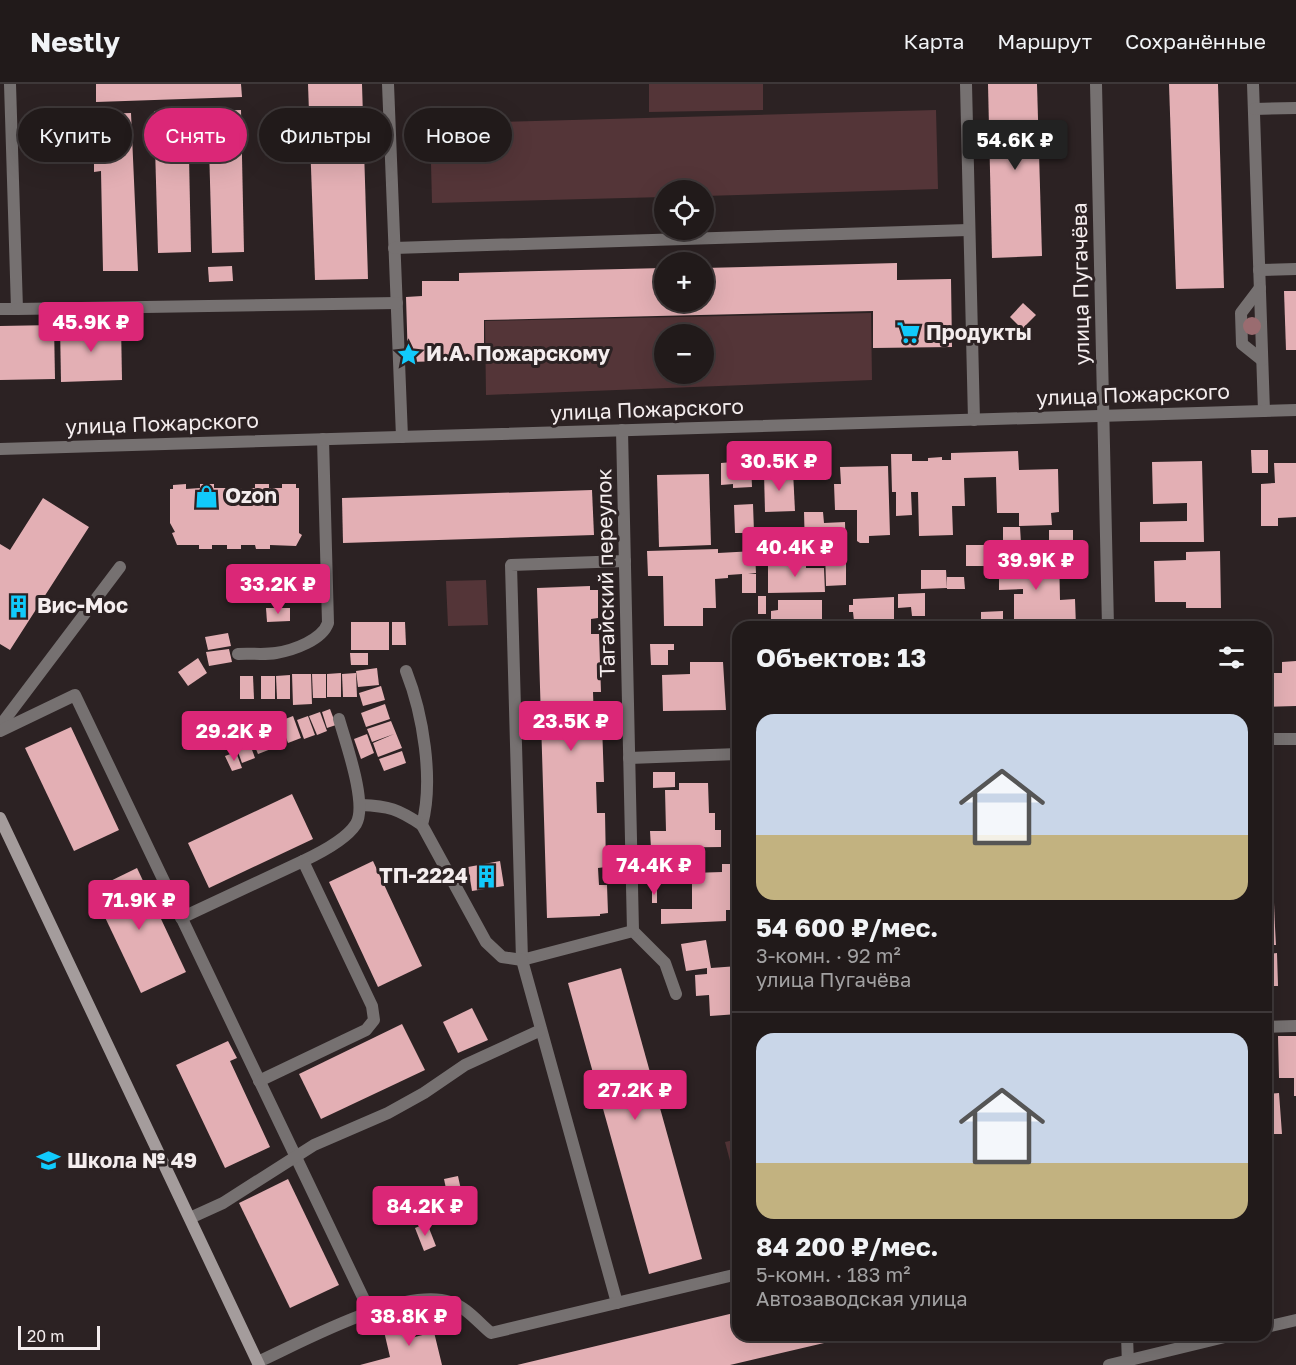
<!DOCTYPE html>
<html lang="ru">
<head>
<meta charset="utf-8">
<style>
	body { margin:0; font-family:"Golos Text",sans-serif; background:#2d2727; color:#f1f3f6; height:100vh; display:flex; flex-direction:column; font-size:22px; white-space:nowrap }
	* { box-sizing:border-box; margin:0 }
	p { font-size:20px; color:#a2a1a2 }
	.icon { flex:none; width:33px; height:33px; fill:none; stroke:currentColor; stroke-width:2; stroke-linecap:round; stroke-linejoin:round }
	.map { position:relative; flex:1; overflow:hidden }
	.panel { position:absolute; left:732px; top:537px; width:540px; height:720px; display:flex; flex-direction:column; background:#211a1a; border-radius:18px; box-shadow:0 6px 24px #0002,0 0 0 2px #3e3839 }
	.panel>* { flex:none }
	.hud { position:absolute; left:18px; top:24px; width:570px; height:54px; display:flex; gap:12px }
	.tools { position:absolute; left:654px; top:96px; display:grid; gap:12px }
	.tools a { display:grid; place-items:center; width:60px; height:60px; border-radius:50%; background:#211a1a; box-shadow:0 6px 24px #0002,0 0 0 2px #3e3839; font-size:30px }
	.scale { position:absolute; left:18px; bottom:15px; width:82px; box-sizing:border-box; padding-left:6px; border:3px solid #f4edee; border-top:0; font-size:16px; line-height:21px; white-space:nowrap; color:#f4edee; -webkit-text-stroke:4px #2c2223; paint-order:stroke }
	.price { position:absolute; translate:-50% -51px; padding:0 14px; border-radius:6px; background:#db2777; color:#fff; font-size:20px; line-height:39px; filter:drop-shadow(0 2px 3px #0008) }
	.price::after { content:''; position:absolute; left:50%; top:36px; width:18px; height:14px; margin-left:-9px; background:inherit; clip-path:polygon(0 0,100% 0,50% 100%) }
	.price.on { background:#222; color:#fff }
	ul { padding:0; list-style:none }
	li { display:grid; align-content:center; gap:12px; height:318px; padding:0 24px }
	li+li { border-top:2px solid #3e3839 }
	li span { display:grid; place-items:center; height:186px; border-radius:18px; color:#555 }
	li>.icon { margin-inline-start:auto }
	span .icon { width:108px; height:108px; fill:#fffc; stroke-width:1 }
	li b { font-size:26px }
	h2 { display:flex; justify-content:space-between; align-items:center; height:72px; padding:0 24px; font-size:26px }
	.pill { padding:0 21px; border-radius:27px; background:#211a1a; box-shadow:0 6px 24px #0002,0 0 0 2px #3e3839; font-size:21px; line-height:54px }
	.pill.on { background:#db2777; color:#fff }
	header { display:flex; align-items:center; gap:36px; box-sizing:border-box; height:84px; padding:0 30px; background:#211a1a; border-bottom:2px solid #3e3839 }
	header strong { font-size:28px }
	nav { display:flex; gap:33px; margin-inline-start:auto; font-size:21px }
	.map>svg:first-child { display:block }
	.green { fill:#543538; fill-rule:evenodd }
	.building { fill:#e3afb4 }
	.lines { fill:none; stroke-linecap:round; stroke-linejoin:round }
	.lane { stroke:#767171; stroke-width:12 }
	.street { stroke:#767171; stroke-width:12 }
	.secondary { stroke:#a49c9c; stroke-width:12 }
	.tree { fill:#9a6c70 }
	.labels { text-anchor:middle; stroke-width:6; stroke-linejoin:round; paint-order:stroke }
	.street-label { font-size:21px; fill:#f4edee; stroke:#2c2223 }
	.poi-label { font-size:21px; font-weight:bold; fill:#f4edee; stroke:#2c2223; text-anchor:start }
</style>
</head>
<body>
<header>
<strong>Nestly</strong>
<nav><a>Карта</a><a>Маршрут</a><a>Сохранённые</a></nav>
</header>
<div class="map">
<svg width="1296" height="1281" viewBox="0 0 1296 1281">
	<rect width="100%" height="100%" fill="#2c2223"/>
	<g class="green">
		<polygon points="649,0 763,0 763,26 649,28"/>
		<polygon points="936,26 938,105 704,112 704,106 664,106 664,113 432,119 430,40"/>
		<path d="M871 229 872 296 486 311 485 237ZM664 250H704V290H664Z"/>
		<polygon points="486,496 488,541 448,542 446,497"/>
		<polygon points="738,1055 738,1107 725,1058"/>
	</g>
	<g class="building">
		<polygon points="96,0 241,0 242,13 96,18"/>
		<polygon points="308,0 362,0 368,195 315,196"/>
		<polygon points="988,0 1037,0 1042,172 992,174"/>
		<polygon points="1169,0 1218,0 1224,204 1176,205"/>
		<polygon points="188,26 191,168 158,169 154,27"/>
		<polygon points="241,26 244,168 212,169 208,27"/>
		<polygon points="131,29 138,187 103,187 101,87 94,88 94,73 99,73 98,30"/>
		<polygon points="897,179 897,196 951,195 952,263 873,264 873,227 484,236 484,276 408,278 406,213 422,212 422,197 459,197 459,189 664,184 664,218 704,218 704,184"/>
		<polygon points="232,182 233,197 209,198 208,183"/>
		<polygon points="1284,207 1296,207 1296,266 1286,266"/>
		<polygon points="1023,219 1036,231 1022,245 1010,233"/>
		<polygon points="121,240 122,296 61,298 60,241"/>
		<polygon points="54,241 55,295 0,296 0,242"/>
		<polygon points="1251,366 1268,366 1268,389 1252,389"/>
		<polygon points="1018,367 1019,386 1058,385 1059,428 1051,429 1052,441 1019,442 1019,429 997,429 996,393 964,394 965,422 952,422 953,451 919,452 918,408 911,408 912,431 896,432 896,408 892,408 891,370 912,370 912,377 928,377 928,374 942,373 942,376 951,376 951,369"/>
		<polygon points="1202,377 1204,458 1140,458 1140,438 1187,437 1187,419 1153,420 1152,378"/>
		<polygon points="733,378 751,378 752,403 733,404 733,400 721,401 721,379"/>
		<polygon points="1274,379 1296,379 1296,433 1278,434 1278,442 1261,442 1261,400 1275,399"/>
		<polygon points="888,382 890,451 869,452 869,459 860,459 857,457 857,426 835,426 834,400 841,400 840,383"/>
		<polygon points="793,387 795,427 765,428 764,389"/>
		<polygon points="709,390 711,461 659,463 657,391"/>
		<polygon points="186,400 186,405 200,404 200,400 214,400 214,404 255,404 255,400 269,400 269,404 282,404 282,400 296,400 296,404 299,404 299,449 302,451 296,462 270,461 270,465 256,465 255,461 241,461 241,465 227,465 227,461 212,461 212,465 199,465 199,461 177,461 172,449 175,448 170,439 170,405 173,405 173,401"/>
		<polygon points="592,406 594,451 343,459 342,414"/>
		<polygon points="43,414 89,443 10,566 0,560 0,460 10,466"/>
		<polygon points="753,420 754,448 764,448 764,463 756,463 756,456 747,457 747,449 735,449 734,421"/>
		<polygon points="804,428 823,428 824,439 845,438 846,476 838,477 846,477 846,501 826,502 825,465 805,466"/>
		<polygon points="1003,443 1020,443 1021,459 1003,459"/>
		<rect x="1049" y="446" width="24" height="13"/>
		<polygon points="966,461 984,461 985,482 966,482"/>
		<polygon points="718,465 718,469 755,467 756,489 748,490 756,490 756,509 742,509 742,490 728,491 728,494 715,495 716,524 703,524 703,542 664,542 663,492 648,492 647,467"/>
		<polygon points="1220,467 1221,524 1186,524 1186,518 1155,518 1154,477 1186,476 1186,468"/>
		<polygon points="1059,470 1060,516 1075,515 1076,543 1014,542 1014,510 1023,510 1023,505 999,506 999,471"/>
		<polygon points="768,477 806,477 806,484 824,484 825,508 768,509"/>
		<polygon points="921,486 946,486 947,504 921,505"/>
		<polygon points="947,493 964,493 965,505 947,505"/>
		<polygon points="590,502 590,506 598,506 598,534 591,535 591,550 599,550 601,608 593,608 594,640 602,640 604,698 596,698 597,729 605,729 606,783 598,784 599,801 607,801 608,829 600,830 600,832 547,834 537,504"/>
		<polygon points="925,509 925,532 912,532 911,523 898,524 898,510"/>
		<rect x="758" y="512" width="8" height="18"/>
		<polygon points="894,513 894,543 850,543 849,537 854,537 853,528 849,528 849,521 853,521 853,515"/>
		<polygon points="778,516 822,516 822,543 771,543 771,527 778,526"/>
		<polygon points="266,524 290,524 290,537 267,538"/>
		<polygon points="1003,527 1003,543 981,543 981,528"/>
		<rect x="351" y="538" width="38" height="28"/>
		<polygon points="392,538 405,538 406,561 392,561"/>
		<polygon points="228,549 231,562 208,566 205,553"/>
		<polygon points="650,560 674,560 674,566 668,566 668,581 651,581"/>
		<polygon points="229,565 232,578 209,582 206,568"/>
		<polygon points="350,569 368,569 368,581 351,581"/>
		<polygon points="198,574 207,589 188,602 178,588"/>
		<polygon points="1296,577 1296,622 1266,623 1266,589 1282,589 1282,578"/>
		<polygon points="690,578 723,578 726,626 663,627 662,591 690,590"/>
		<polygon points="377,584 379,601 358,603 356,587"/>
		<polygon points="341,589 341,613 327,613 327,590"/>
		<polygon points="356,589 357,613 343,613 342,590"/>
		<polygon points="292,590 311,590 312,620 293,621"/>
		<polygon points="312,590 326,590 326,614 313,614"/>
		<polygon points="290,591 290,615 277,615 276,592"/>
		<polygon points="240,592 253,592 254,615 240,615"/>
		<rect x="261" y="592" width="14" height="23"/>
		<polygon points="381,602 385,616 363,622 359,609"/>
		<polygon points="385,620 390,635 366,643 361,629"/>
		<polygon points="330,625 336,641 327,644 322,628"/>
		<polygon points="320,628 327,647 317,651 309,632"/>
		<polygon points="293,632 301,654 288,659 280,637"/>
		<polygon points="308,632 315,651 304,655 297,636"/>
		<polygon points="276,636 285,658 272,663 264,641"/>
		<polygon points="391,637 402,664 378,673 373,659 394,650 372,658 367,645"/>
		<polygon points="71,643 119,746 74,767 25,664"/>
		<polygon points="262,643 271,665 258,670 249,648"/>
		<polygon points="367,650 374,669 361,675 354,655"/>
		<polygon points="247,652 255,674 242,679 234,657"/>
		<polygon points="402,667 406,679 384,687 379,675"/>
		<polygon points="236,668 242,684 232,687 225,672"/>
		<polygon points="1266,677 1271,677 1273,759 1266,759"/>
		<polygon points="653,688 675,688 675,703 653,704"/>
		<polygon points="679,699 708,699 709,729 715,729 715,746 721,746 721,763 651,764 650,747 666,747 665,706 679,706"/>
		<polygon points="292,710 313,755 209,804 188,759"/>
		<polygon points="373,777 422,882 378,903 329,798"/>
		<polygon points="500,777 504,802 472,807 468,783"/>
		<polygon points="722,780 738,780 738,826 726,826 726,837 661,840 661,825 692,825 692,789 722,788"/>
		<polygon points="137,784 186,888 141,909 92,806"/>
		<rect x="652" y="805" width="5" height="14"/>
		<polygon points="1266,819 1274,819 1275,843 1266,843"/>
		<polygon points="1266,843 1275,843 1276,861 1270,861 1270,856 1266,856"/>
		<polygon points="706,856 711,884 738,882 738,930 710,932 709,911 696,912 695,891 707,890 707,884 686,887 681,860"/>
		<polygon points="1277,869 1278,902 1266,902 1266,870"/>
		<polygon points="621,884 702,1175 649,1190 568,899"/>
		<polygon points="472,924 488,956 458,969 443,938"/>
		<polygon points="402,940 425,986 321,1035 299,990"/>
		<polygon points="1278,952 1296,952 1296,1012 1294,1012 1294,994 1279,994"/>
		<polygon points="228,957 237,974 230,977 270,1063 225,1084 176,981"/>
		<polygon points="1279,1009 1282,1050 1273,1050 1272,1044 1267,1044 1266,1010"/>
		<polygon points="458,1092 463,1115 449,1119 444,1095"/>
		<polygon points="288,1095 339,1201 290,1224 239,1119"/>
		<polygon points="427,1139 436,1162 424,1167 415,1144"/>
		<polygon points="738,1228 738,1251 854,1252 730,1281 517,1281"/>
		<polygon points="406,1233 411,1254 434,1248 442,1281 360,1281 390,1273 383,1243"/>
	</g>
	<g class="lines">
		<g class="lane">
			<polyline points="388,0 402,353"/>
			<polyline points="966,0 974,336"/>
			<polyline points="1253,0 1264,327"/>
			<polyline points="1254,25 1296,24"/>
			<polyline points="394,164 968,146"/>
			<polyline points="1259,186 1296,185"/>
			<polyline points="1260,204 1241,229 1242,260 1262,276"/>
			<polyline points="0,225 17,225 10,0"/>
			<polyline points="17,225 397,219"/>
			<polyline points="625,477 511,481 522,876 633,847 665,879 676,910"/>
			<path d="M238 570C250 569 264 571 276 569 294 566 322 556 328 539L323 355"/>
			<path d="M406 587C423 630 434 696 422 741L486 858 502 873 522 876 617 1219"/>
			<polyline points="0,642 120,483"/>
			<polyline points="0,647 75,611 370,1228"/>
			<path d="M361 721C389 722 398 725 422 741"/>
			<path d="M303 777C320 769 346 756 356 740 368 720 345 657 339 635"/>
			<polyline points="181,834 303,777 372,922 374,936 366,946 259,997"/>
			<polyline points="190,1134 223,1119 314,1061 388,1029 424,1009 465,981 541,946"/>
			<path d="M258 1278C302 1258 403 1202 450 1218 465 1222 479 1239 491 1249L738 1190"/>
		</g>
		<g class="street">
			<polyline points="1096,0 1108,543"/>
			<polyline points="622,346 633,847"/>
			<polyline points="0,365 1296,326"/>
			<polyline points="1266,655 1296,655"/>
			<polyline points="629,674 738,670"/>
			<polyline points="1266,943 1296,942"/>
			<polyline points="1266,1243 1296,1236"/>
			<polyline points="1127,1251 1128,1281"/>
			<polyline points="1109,1281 1233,1251"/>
		</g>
		<polyline class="secondary" points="0,734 259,1281"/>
	</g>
	<circle class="tree" cx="1252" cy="242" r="9"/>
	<defs>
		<symbol id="supermarket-bare" viewBox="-9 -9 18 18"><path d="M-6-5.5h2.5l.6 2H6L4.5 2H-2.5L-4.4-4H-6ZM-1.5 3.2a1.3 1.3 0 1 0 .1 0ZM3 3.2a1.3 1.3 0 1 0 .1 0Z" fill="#11cafb" stroke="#2c2223" stroke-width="2.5" paint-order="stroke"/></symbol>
		<symbol id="sight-bare" viewBox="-9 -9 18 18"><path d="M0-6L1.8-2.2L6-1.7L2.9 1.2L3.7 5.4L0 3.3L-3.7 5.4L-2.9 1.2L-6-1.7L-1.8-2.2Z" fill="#11cafb" stroke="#2c2223" stroke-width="2.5" paint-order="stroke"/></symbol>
		<symbol id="shop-bare" viewBox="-9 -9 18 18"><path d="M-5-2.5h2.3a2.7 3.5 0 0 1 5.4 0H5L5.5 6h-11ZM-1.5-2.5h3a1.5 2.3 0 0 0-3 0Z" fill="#11cafb" stroke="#2c2223" stroke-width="2.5" paint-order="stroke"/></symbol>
		<symbol id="building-bare" viewBox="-9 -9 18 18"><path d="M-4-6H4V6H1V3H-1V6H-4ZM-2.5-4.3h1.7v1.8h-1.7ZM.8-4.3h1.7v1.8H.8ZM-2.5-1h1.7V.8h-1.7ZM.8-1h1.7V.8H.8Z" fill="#11cafb" stroke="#2c2223" stroke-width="2.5" paint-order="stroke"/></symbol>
		<symbol id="school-bare" viewBox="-9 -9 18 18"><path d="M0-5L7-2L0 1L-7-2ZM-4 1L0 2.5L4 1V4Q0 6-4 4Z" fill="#11cafb" stroke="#2c2223" stroke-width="2.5" paint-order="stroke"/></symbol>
	</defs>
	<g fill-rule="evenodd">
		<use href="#supermarket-bare" x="892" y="232" width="33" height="33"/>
		<use href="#sight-bare" x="392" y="254" width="33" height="33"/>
		<use href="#shop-bare" x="190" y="396" width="33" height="33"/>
		<use href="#building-bare" x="2" y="506" width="33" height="33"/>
		<use href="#building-bare" x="470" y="776" width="33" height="33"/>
		<use href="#school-bare" x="32" y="1060" width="33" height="33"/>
	</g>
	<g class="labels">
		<g class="street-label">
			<text transform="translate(1081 200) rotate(-91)" y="7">улица Пугачёва</text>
			<text transform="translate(1133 311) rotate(-2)" y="7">улица Пожарского</text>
			<text transform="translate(647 326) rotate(-2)" y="7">улица Пожарского</text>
			<text transform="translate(162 340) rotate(-2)" y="7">улица Пожарского</text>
			<text transform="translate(606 489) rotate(-91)" y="7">Тагайский переулок</text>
		</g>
		<g class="poi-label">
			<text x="926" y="256">Продукты</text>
			<text x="426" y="277">И.А. Пожарскому</text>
			<text x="225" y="419">Ozon</text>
			<text x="37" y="529">Вис-Мос</text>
			<text x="468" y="799" text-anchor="end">ТП-2224</text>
			<text x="67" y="1084">Школа № 49</text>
		</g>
	</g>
</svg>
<div class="tools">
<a><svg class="icon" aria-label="locate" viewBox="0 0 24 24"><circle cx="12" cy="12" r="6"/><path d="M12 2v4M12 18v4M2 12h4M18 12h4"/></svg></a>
<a>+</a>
<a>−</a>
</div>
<div class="scale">20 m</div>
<b class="price on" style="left:1015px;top:87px">54.6K ₽</b>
<b class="price" style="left:91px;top:269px">45.9K ₽</b>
<b class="price" style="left:779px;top:408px">30.5K ₽</b>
<b class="price" style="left:795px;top:494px">40.4K ₽</b>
<b class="price" style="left:1036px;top:507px">39.9K ₽</b>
<b class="price" style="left:278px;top:531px">33.2K ₽</b>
<b class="price" style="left:571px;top:668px">23.5K ₽</b>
<b class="price" style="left:234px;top:678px">29.2K ₽</b>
<b class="price" style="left:654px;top:812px">74.4K ₽</b>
<b class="price" style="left:139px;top:847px">71.9K ₽</b>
<b class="price" style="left:635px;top:1037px">27.2K ₽</b>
<b class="price" style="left:425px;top:1153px">84.2K ₽</b>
<b class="price" style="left:409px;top:1263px">38.8K ₽</b>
<div class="hud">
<a class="pill">Купить</a>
<a class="pill on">Снять</a>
<a class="pill">Фильтры</a>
<a class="pill">Новое</a>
</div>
<section class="panel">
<h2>Объектов: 13<svg class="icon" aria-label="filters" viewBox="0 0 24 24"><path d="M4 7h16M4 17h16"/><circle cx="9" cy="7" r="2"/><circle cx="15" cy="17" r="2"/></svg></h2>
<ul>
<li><span style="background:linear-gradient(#c9d6e8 65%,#c2b280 0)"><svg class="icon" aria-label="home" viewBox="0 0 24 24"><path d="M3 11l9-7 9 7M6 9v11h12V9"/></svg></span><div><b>54 600 ₽/мес.</b><p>3-комн. · 92 m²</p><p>улица Пугачёва</p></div></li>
<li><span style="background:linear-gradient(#c9d6e8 70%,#c2b280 0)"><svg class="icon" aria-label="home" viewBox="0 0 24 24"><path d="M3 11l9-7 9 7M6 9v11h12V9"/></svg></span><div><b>84 200 ₽/мес.</b><p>5-комн. · 183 m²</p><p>Автозаводская улица</p></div></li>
</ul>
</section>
</div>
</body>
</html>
